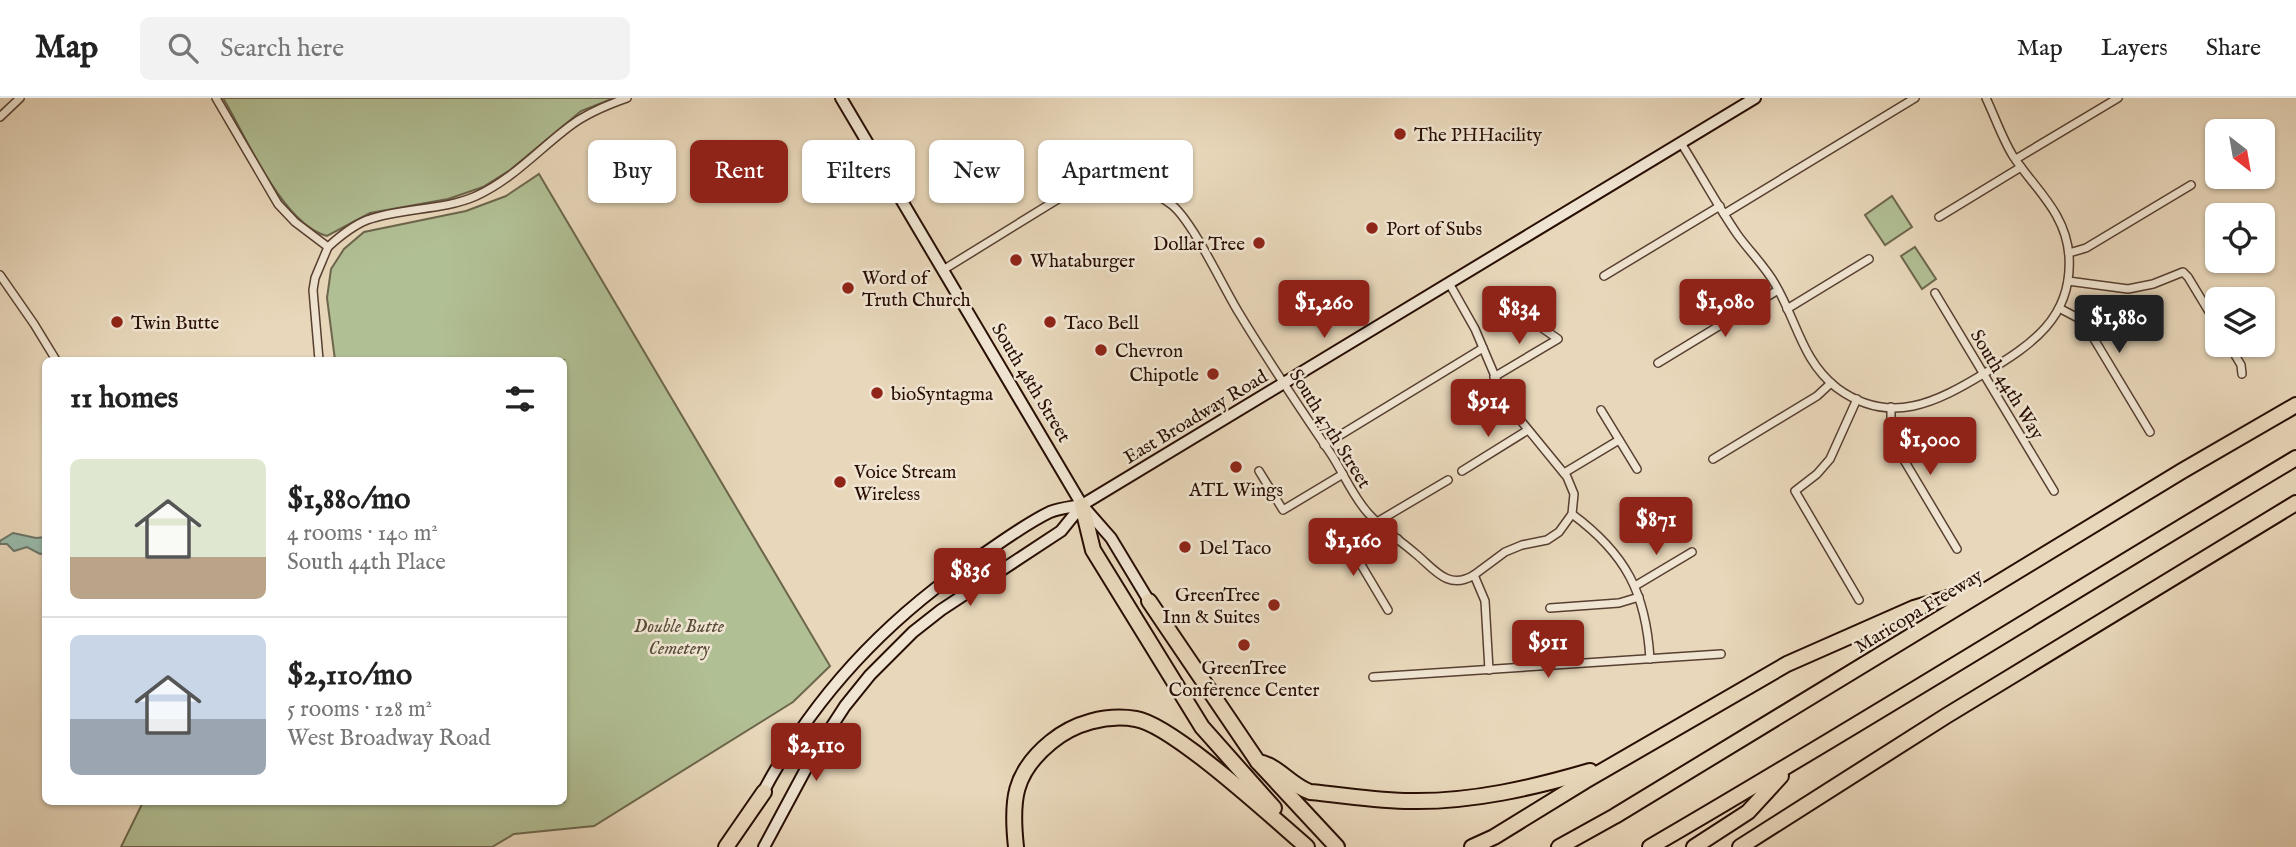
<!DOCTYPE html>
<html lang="en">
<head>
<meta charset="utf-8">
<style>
	body { margin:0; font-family:"IM FELL English",serif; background:#f2f2f2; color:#222; height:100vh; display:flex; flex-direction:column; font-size:26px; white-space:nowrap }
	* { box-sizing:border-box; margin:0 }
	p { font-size:23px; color:#767676 }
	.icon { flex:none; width:38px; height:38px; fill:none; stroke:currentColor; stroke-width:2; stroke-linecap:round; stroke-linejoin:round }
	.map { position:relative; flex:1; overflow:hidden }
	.drawer { position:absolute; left:42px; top:259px; width:525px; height:448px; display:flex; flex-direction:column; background:#fff; border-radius:10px; box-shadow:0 2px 5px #0004 }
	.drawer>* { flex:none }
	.hud { position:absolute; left:588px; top:42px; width:665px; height:63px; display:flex; gap:14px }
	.needle { width:46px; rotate:149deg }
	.buttons { position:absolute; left:2205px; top:21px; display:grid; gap:14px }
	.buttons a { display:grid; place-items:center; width:70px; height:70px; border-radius:10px; background:#fff; box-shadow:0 2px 5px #0004; font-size:35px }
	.price { position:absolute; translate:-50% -60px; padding:0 16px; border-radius:7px; background:#8f2418; color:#fff; font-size:23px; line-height:46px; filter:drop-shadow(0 2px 4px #0008) }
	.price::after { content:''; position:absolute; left:50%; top:42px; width:21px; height:16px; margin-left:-10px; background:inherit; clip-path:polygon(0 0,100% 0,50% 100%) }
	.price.on { background:#222; color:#fff }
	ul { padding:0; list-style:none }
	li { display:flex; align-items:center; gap:21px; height:175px; padding:0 28px }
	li+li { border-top:2px solid #e0e0e0 }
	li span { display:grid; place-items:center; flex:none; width:196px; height:140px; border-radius:10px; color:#555 }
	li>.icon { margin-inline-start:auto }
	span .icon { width:84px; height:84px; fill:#fffc; stroke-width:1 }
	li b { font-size:30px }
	h2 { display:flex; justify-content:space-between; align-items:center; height:84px; padding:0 28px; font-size:30px }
	.tag { padding:0 24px; border-radius:10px; background:#fff; box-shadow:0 2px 5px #0004; font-size:24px; line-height:63px }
	.tag.on { background:#8f2418; color:#fff }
	header { display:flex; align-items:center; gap:42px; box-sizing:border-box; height:98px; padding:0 35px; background:#fff; border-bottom:2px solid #e0e0e0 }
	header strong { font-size:33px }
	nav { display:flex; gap:38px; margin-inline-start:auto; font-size:24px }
	.search { width:490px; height:63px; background:#f2f2f2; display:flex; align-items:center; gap:18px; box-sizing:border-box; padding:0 24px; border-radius:10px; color:#767676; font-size:26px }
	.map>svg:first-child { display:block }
	.green { fill:#b1bf94; stroke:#6c664c; stroke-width:2 }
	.water { fill:#98baab; stroke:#6b7568; stroke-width:2 }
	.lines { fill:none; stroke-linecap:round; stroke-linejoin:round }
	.minor-casing { stroke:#584031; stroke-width:10 }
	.secondary-casing { stroke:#280e03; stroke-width:14 }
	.motorway-casing { stroke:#280e03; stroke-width:18 }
	.minor { stroke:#f0e5d2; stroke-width:7 }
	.secondary { stroke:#f0e5d2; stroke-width:10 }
	.motorway { stroke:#e8d7ba; stroke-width:14 }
	.poi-dot { fill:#8f2418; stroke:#f0e5d2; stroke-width:2.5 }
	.labels { text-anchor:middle; stroke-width:5; stroke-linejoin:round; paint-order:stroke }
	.poi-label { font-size:19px; fill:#280e03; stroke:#f0e5d2; text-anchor:start }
	.street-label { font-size:19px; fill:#280e03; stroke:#f0e5d2 }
	.park-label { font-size:19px; font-style:italic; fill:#584c36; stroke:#f0e5d2 }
</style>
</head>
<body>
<header>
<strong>Map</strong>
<div class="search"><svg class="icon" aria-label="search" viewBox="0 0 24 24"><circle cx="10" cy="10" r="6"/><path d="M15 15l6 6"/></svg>Search here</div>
<nav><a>Map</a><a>Layers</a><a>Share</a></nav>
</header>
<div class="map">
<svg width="2296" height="749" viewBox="0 0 2296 749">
	<rect width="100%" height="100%" fill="#e8d7ba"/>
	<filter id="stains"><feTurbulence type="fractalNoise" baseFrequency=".00286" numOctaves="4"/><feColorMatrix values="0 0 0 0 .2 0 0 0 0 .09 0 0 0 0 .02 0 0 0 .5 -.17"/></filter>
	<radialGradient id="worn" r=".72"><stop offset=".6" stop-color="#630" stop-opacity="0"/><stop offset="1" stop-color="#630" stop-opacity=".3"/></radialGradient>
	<g class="green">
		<path d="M223 0H614L581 13 510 72 483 89 448 101 370 115 327 138C282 126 246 38 223 0Z"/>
		<polygon points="539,76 830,568 793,604 594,728 514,736 492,749 121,749 143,704 564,704 564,262 335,262 327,200 331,171 344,151 364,134 466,113 506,98"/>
		<polygon points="1892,98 1912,129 1885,147 1865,117"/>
		<polygon points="1915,149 1936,181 1922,191 1901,158"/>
	</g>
	<polygon class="water" points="13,435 36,440 45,439 45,455 40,456 27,449 14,453 7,446 0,446 0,443"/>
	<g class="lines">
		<defs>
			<g id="minor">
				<path d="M216 0 278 106 295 124 328 149C340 138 352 128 367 122 403 109 442 113 476 98 513 81 538 52 570 28 587 15 607 7 627 0"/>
				<polyline points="0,19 20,0"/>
				<path d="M1681 45C1700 75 1717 107 1737 136 1749 153 1765 168 1775 186 1797 223 1802 263 1837 290 1890 329 1937 304 1985 275 2031 247 2073 220 2069 158 2066 115 2035 91 2013 58 2002 40 1995 19 1986 0"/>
				<polyline points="2016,61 2118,0"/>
				<polyline points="1724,116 1915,0"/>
				<polyline points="1939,119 2021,69"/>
				<polyline points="2069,155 2086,150 2191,87"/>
				<path d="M943 172 1063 98C1074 92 1085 86 1097 84 1120 80 1154 93 1172 107 1193 124 1223 189 1239 215 1268 263 1300 310 1331 356 1344 376 1352 397 1368 415 1382 431 1400 442 1416 456 1434 471 1448 493 1474 477L1485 503 1489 572"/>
				<polyline points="0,177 34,226 56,262"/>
				<polyline points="1604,178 1720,108"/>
				<polyline points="2068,183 2128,191 2153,186 2183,174 2188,179 2217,227"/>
				<polyline points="1449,185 1475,231 1503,297 1513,313 1567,379 1574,396 1572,416 1559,434 1547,442 1522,447 1505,454 1474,477"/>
				<polyline points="1935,195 2054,393"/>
				<polyline points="2059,210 2078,220 2088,231 2150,334"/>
				<polyline points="1787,211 1869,161"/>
				<polyline points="2229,247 2241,267 2242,276"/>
				<polyline points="319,262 313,192 315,180 328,149"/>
				<polyline points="1658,265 1778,192"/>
				<polyline points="1494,279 1558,241 1532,223"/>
				<polyline points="1857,301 1830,361 1817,376 1795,393 1859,502"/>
				<polyline points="1891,309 1891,333 1895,347 1957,451"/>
				<polyline points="1601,312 1637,371"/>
				<polyline points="1324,347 1483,250"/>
				<polyline points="1713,361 1817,298 1831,285"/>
				<polyline points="1259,373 1283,412 1343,376"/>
				<polyline points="1462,373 1528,332"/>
				<polyline points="1564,375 1619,342"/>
				<path d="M1572 416C1626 456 1646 495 1650 561"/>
				<polyline points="1377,424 1448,382"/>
				<polyline points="1341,433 1388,512"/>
				<polyline points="1360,465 1398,441"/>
				<polyline points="1635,488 1692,454"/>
				<polyline points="1550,510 1619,505 1639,499"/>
				<polyline points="1373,579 1721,556"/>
			</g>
			<g id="secondary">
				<polyline points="841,0 1082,407 1111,440 1149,503"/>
				<path d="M760 700C812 599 888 519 982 457 1004 442 1027 425 1050 414 1060 410 1072 409 1082 407L1755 0"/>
				<polyline points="764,749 815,654 845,608 870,577 913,534 941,512 1061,433 1082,407"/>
			</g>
			<g id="motorway">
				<polyline points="1082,407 1093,452 1202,629 1274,710"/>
				<polyline points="1149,503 1258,664 1337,749"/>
				<path d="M1258 664C1278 667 1290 687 1310 694 1344 697 1377 703 1411 703 1472 704 1532 690 1590 673"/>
				<polyline points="726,749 764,694"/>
				<path d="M1016 749C1011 703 1013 675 1051 644 1074 625 1106 616 1136 621 1173 627 1274 721 1307 749"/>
				<polyline points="1472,749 1494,739 1585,683 1787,566 1914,510 1979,491"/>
				<polyline points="1559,749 1615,718 2182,373 2296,307"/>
				<path d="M1650 749C1867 623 2080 489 2296 360"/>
				<polyline points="1694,749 1748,714 1781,678"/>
				<polyline points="1740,749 1946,618 2296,405"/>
			</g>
		</defs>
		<use href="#minor" class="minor-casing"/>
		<use href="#secondary" class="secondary-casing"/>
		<use href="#motorway" class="motorway-casing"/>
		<use href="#minor" class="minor"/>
		<use href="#secondary" class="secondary"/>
		<use href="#motorway" class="motorway"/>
	</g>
	<g class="poi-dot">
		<circle cx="1400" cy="36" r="7"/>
		<circle cx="1372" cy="130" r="7"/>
		<circle cx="1259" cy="145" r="7"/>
		<circle cx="1016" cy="162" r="7"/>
		<circle cx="848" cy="190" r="7"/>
		<circle cx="117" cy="224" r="7"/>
		<circle cx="1050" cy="224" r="7"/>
		<circle cx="1101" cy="252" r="7"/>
		<circle cx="1213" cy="276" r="7"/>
		<circle cx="877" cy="295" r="7"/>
		<circle cx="1236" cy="369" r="7"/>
		<circle cx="840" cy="384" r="7"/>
		<circle cx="1185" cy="449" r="7"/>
		<circle cx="1274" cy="507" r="7"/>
		<circle cx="1244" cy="547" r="7"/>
	</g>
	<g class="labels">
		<g class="poi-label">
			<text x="1414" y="43">The PHHacility</text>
			<text x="1386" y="137">Port of Subs</text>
			<text x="1245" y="152" text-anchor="end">Dollar Tree</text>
			<text x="1030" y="169">Whataburger</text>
			<text x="862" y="186">Word of<tspan x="862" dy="22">Truth Church</tspan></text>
			<text x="131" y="231">Twin Butte</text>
			<text x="1064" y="231">Taco Bell</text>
			<text x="1115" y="259">Chevron</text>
			<text x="1199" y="283" text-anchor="end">Chipotle</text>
			<text x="891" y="302">bioSyntagma</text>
			<text x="854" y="380">Voice Stream<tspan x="854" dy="22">Wireless</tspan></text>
			<text x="1236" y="398" text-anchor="middle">ATL Wings</text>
			<text x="1199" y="456">Del Taco</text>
			<text x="1260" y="503" text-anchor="end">GreenTree<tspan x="1260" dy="22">Inn &amp; Suites</tspan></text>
			<text x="1244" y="576" text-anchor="middle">GreenTree<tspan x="1244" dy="22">Conference Center</tspan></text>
		</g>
		<g class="street-label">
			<text transform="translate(1032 284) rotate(59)" y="7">South 48th Street</text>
			<text transform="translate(2008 286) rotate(59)" y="7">South 44th Way</text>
			<text transform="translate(1195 318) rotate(-31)" y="7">East Broadway Road</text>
			<text transform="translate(1331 330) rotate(58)" y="7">South 47th Street</text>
			<text transform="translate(1918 512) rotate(-31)" y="7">Maricopa Freeway</text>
		</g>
		<g class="park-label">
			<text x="679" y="534">Double Butte<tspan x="679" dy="22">Cemetery</tspan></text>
		</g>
	</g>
	<rect width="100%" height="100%" filter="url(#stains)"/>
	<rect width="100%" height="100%" fill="url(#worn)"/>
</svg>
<div class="buttons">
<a><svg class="needle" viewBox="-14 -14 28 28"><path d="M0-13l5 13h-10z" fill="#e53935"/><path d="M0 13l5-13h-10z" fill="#767676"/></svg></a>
<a><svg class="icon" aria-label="locate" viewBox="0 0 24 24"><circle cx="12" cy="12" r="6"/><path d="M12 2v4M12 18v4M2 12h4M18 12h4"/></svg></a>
<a><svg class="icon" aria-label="layers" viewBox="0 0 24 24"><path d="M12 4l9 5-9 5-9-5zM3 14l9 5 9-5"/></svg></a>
</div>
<b class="price" style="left:1725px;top:241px">$1,080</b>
<b class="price" style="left:1324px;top:242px">$1,260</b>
<b class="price" style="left:1519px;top:248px">$834</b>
<b class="price on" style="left:2119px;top:257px">$1,880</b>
<b class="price" style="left:1488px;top:341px">$914</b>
<b class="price" style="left:1930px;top:379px">$1,000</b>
<b class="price" style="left:1656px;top:459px">$871</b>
<b class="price" style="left:1353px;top:480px">$1,160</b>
<b class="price" style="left:970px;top:510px">$836</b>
<b class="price" style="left:1548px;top:582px">$911</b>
<b class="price" style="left:816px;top:685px">$2,110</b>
<div class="hud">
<a class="tag">Buy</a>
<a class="tag on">Rent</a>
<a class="tag">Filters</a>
<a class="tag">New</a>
<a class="tag">Apartment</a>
</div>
<section class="drawer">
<h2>11 homes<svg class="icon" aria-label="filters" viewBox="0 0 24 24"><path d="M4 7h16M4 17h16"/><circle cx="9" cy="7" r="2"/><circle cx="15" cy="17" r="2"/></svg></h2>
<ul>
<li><span style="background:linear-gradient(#dfe7d0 70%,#b9a48a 0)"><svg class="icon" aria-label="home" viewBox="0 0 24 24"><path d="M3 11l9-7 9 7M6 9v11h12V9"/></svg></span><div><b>$1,880/mo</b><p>4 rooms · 140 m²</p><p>South 44th Place</p></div></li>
<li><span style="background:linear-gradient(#c9d6e8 60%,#9aa5b1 0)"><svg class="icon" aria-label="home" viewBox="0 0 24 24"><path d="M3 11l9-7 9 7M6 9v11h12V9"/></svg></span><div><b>$2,110/mo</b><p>5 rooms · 128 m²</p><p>West Broadway Road</p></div></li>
</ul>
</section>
</div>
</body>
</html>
